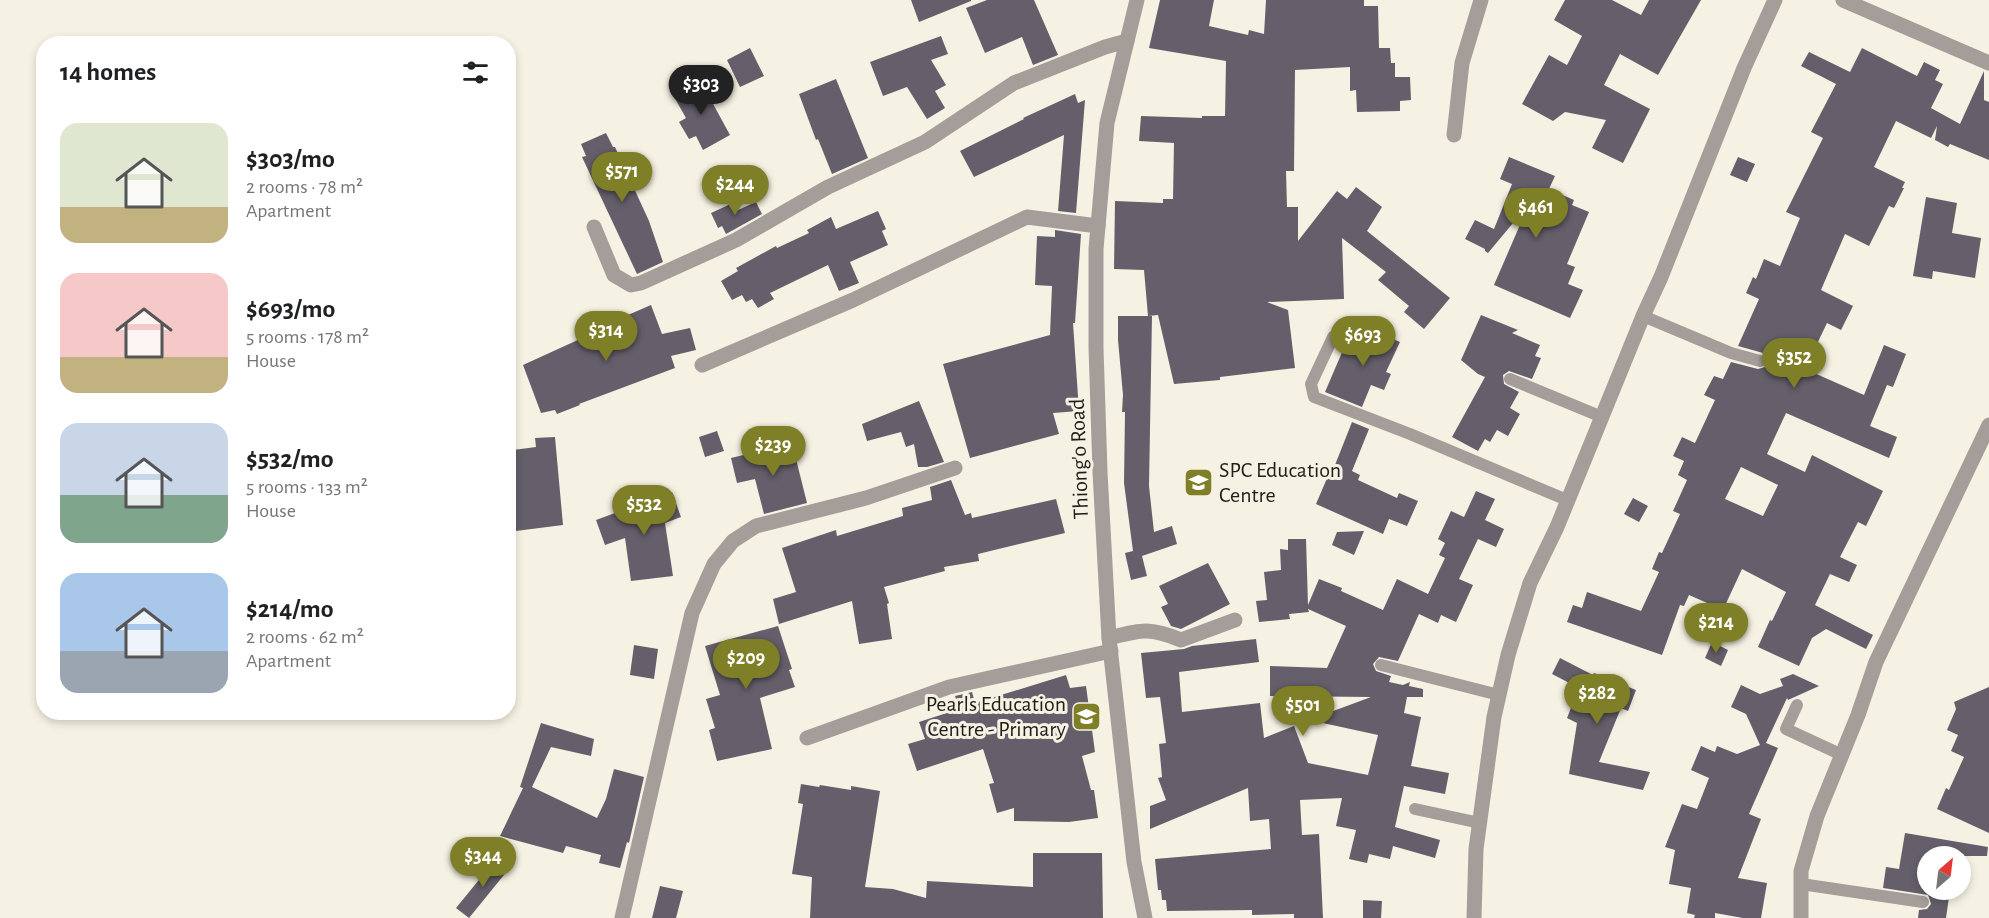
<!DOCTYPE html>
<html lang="en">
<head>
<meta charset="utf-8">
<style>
	body { margin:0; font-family:"Alegreya Sans",sans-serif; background:#f2f2f2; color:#202124; height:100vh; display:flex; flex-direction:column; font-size:22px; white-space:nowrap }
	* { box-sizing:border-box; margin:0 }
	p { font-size:20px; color:#757577 }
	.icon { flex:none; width:33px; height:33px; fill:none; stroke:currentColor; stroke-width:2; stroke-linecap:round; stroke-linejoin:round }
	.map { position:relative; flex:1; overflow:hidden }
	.drawer { position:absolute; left:36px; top:36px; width:480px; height:684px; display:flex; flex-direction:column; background:#fff; border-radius:24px; box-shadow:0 3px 9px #0003 }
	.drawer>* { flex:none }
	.needle { width:39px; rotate:28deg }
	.buttons { position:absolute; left:1917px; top:846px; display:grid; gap:12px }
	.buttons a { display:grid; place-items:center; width:54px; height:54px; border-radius:50%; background:#fff; box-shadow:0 3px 9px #0003; font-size:30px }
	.price { position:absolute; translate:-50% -51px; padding:0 14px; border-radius:21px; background:#7e7f27; color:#fff; font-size:20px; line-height:39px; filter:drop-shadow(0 2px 3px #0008) }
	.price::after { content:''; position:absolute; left:50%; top:36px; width:18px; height:14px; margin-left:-9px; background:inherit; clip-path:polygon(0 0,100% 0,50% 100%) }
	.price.on { background:#222; color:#fff }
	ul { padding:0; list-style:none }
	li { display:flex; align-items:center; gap:18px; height:150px; padding:0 24px }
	li span { display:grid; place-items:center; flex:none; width:168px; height:120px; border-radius:18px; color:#555 }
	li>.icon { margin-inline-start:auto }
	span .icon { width:72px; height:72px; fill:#fffc; stroke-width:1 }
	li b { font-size:26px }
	h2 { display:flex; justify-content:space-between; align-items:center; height:72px; padding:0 24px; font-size:26px }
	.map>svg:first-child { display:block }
	.building { fill:#655f6b; fill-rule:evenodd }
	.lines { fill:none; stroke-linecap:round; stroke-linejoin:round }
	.service { stroke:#a49d9a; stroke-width:12 }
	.minor { stroke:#a49d9a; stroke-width:15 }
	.labels { text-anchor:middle; stroke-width:6; stroke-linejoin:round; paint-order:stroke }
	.street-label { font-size:22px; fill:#1f1e19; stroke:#f6f2e3 }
	.poi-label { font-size:22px; fill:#1f1e19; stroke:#f6f2e3; text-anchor:start }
</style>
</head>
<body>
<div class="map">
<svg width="1989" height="918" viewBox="0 0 1989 918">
	<rect width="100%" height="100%" fill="#f6f2e3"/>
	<g class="building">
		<polygon points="911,0 971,0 971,1 919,22"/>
		<polygon points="987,0 1034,0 1058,55 1033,65 1022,37 985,53 966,8"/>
		<polygon points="1160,0 1214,0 1209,26 1248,35 1249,30 1264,34 1266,0 1364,0 1364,6 1378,6 1379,48 1390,48 1391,63 1395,63 1395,77 1410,77 1411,100 1400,101 1400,111 1357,112 1356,90 1350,91 1350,67 1295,70 1294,171 1286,171 1287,207 1298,207 1298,241 1337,191 1347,199 1356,187 1382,207 1367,231 1450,298 1424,329 1404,312 1409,306 1378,280 1386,272 1342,238 1344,299 1267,302 1288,310 1295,368 1220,377 1220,380 1174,384 1158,315 1148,316 1152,316 1149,486 1154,532 1172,526 1177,544 1142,556 1147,576 1131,580 1125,553 1133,551 1124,483 1125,412 1122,412 1123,395 1118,340 1118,316 1148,316 1144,270 1114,269 1115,201 1163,203 1163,199 1173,199 1174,143 1139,141 1141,116 1202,118 1202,116 1225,116 1226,61 1149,48"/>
		<polygon points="1565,0 1612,0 1641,15 1649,0 1701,0 1658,75 1620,54 1604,85 1650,109 1623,163 1592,148 1606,120 1565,112 1553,121 1522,104 1549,55 1567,65 1582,36 1554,20"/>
		<polygon points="941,36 948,54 931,60 946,85 935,91 945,108 927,119 907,87 883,96 870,62"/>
		<polygon points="750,48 764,76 740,87 727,60"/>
		<path d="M1862 48 1917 76 1924 62 1940 70 1935 80 1943 84 1931 108 1960 124 1984 71V100L1989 102V160L1950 144 1948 147 1935 140 1937 126 1931 138 1896 121 1874 167 1905 182 1902 188H1904L1894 208 1889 206 1869 246 1845 234 1821 290 1853 306 1841 330 1827 323 1805 369 1864 395 1884 345 1906 354 1893 387 1887 385 1870 426 1897 437 1889 458 1786 413 1767 454 1805 472 1812 455 1883 491 1866 526 1858 522 1840 557 1857 565 1849 582 1830 574 1815 605 1873 635 1866 649 1826 629 1812 638 1799 666 1758 647 1770 620 1772 621 1786 592 1742 569 1723 610 1689 595 1684 606 1680 605 1662 655 1567 622 1573 605 1582 608 1587 592 1641 611 1659 572 1652 569 1659 552 1662 553 1680 514 1673 511 1687 480 1678 475 1684 461 1673 456 1682 437 1695 443 1715 400 1704 395 1714 376 1723 379 1731 362 1758 369 1765 367 1768 364V358L1763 353 1738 346 1759 299 1746 293 1753 277 1756 279 1764 259 1780 266 1800 218 1786 212 1823 138 1811 132 1836 84 1801 66 1809 52 1850 72ZM1741 467 1778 485 1763 516 1725 499Z"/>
		<polygon points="836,79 868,158 832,174 818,139 816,140 799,94"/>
		<polygon points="700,80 730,135 703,150 696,136 689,139 679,122 686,118 673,95"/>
		<polygon points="1075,94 1078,103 1085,100 1076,213 1058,211 1064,135 974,177 960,151 1024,119 1023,118"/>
		<polygon points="606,133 613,147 615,147 649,221 663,262 637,274 582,157 586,156 581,144"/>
		<polygon points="1509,157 1555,176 1549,189 1574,200 1572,205 1589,212 1567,264 1575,267 1568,284 1583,290 1570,318 1494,285 1529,204 1488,253 1485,251 1485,249 1465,239 1475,220 1494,229 1512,184 1500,179"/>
		<polygon points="1738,157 1755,164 1747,182 1730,175"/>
		<polygon points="1926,197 1957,203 1952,233 1981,238 1975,278 1933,271 1932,279 1913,276"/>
		<polygon points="735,202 738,210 756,202 762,214 726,234 722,226 718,228 711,213"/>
		<polygon points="878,211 886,229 882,231 888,245 850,262 859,283 839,291 828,265 770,293 774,299 758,308 752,299 746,302 742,295 732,300 721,281 738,271 736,268 776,246 777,248 809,233 807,230 831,217 836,229"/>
		<polygon points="1055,230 1081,234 1075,323 1073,323 1079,411 1053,413 1059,434 970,458 943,364 1050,335 1052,286 1035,285 1037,236 1055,237"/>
		<polygon points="651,305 662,334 690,328 696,350 671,356 675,368 579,404 580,405 557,414 555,410 541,413 523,365 615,323 614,321"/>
		<polygon points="1481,315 1518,330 1512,333 1540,345 1535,356 1541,358 1532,379 1509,371 1503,375 1504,384 1519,392 1510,408 1520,414 1508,436 1497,430 1490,442 1485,439 1478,451 1452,437 1485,377 1478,374 1461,360"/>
		<polygon points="1366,327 1400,342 1386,372 1391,374 1384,390 1371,385 1362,407 1325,392 1349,336 1360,340"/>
		<polygon points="919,401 944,462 927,467 918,467 914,444 906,447 901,432 867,441 862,424"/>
		<polygon points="1352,422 1369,429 1352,471 1360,475 1358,480 1397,498 1399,493 1418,501 1407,526 1389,519 1383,534 1316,504 1331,469 1333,470"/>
		<polygon points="717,431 724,451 705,457 699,437"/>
		<polygon points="555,437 563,525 508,532 508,454 514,454 513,450 536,447 535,438"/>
		<polygon points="792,443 807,503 764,514 755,479 737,483 731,458"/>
		<polygon points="951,480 965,515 971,513 972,518 1056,499 1065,533 978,554 979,561 944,567 945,571 884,587 889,603 887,604 892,639 859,644 852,601 779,624 773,599 796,592 782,548 836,530 837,536 903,516 902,508 932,500 930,487"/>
		<polygon points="1476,491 1495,499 1485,520 1504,529 1496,547 1478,539 1459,579 1473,585 1456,622 1441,615 1438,623 1419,614 1398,661 1379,657 1373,664 1376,671 1391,676 1389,682 1403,685 1410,682 1409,686 1423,689 1423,697 1407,697 1404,713 1421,717 1411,766 1449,773 1445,794 1404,786 1395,827 1440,840 1435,858 1393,846 1390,859 1369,854 1367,863 1349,859 1356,830 1336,826 1342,798 1300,800 1302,835 1319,834 1323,918 1294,918 1294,914 1252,915 1252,910 1167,911 1166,900 1162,900 1161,890 1158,890 1155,859 1271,849 1269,819 1250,821 1248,788 1150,829 1150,806 1166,800 1158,778 1162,777 1159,744 1166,743 1160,697 1146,698 1141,653 1184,649 1192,646 1256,639 1259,662 1179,672 1182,712 1260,703 1264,738 1294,726 1308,763 1368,775 1378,735 1309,720 1371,697 1270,696 1270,666 1327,668 1346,626 1308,609 1309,612 1289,614 1290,619 1259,622 1256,601 1267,600 1264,572 1281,570 1280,549 1288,550 1288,539 1306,539 1308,605 1319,579 1342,588 1341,591 1383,610 1397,579 1428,594 1445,558 1439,555 1445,543 1438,539 1451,511 1464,517"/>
		<polygon points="672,492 681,517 665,523 673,576 631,581 625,538 605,545 596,520"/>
		<polygon points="1633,498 1648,506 1639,522 1624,514"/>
		<polygon points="1364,531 1354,555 1332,545 1337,532"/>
		<polygon points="1208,563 1230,604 1181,629 1171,626 1161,607 1168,604 1159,586"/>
		<polygon points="778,626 792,669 789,670 795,687 760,698 772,749 717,761 709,730 715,728 706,699 720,695 705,646"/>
		<polygon points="1712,642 1728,650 1721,666 1705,658"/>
		<polygon points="634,645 658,649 654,679 630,675"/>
		<polygon points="1560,658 1593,675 1594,673 1636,690 1628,711 1621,708 1599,762 1650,772 1643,790 1569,774 1577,723 1567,718 1579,688 1552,674"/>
		<polygon points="1793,674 1819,686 1788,700 1787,698 1766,743 1778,748 1749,814 1761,819 1738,878 1767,883 1761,918 1743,918 1715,913 1715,918 1694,918 1695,915 1687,913 1691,888 1669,884 1675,850 1665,847 1682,804 1697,809 1709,778 1691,770 1701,746 1715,752 1717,746 1737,754 1760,745 1746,714 1731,707 1741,685 1760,694 1783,686 1780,679"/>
		<polygon points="1066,675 1070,688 1086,686 1095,752 1082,756 1091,790 1094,790 1098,818 1069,822 1014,821 1014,808 997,813 989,784 994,783 983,749 917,771 908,744 925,739 919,722 959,709 955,696 972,692 975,703"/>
		<polygon points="1989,687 1989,833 1937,809 1946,788 1949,790 1964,757 1951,751 1958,735 1947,730 1956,709 1954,702"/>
		<polygon points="541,723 594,739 591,756 551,747 532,787 597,818 606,799 614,769 644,777 629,843 627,842 620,868 599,863 601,855 566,846 563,853 500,836 523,788 520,787"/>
		<polygon points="801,784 819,787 820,785 851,790 851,786 880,791 865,887 893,889 926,898 927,881 1033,887 1033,853 1102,853 1103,918 810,918 812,877 792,874 803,804 798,803"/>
		<polygon points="1905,833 1988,847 1987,856 1928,856 1928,890 1950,890 1946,918 1918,918 1919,910 1927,909 1931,904 1928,895 1883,888 1886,867 1899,869"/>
		<polygon points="496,859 512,865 469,918 456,908"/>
		<polygon points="660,886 683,891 676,918 652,918"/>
		<polygon points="1363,900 1382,901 1381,918 1363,918"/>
	</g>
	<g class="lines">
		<g class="service">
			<polyline points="1643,316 1731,353 1760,361"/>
			<polyline points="1333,337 1311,384 1314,397 1410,434 1567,500"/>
			<polyline points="1510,379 1602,417"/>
			<polyline points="1381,665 1499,695"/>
			<polyline points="1797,705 1786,729 1840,754"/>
			<polyline points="1415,809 1480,823"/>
			<polyline points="1801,884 1923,902"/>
		</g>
		<g class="minor">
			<polyline points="1137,0 1107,123 1096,249 1096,348 1100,472 1109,638 1134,862 1145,918"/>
			<polyline points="1843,0 1989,63"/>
			<polyline points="1454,135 1462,63 1481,0"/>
			<polyline points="594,227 614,275 631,285 641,283 736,240 828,187 925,142 1014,83 1105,47 1127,41"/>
			<polyline points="702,365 853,300 1027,217 1098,226"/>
			<path d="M1109 638C1141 630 1149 627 1181 640L1235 620"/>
			<polyline points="807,738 949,687 1111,651"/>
			<polyline points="622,918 692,613 714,564 733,541 756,526 866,498 955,468"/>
			<polyline points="1474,918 1476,849 1494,717 1508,655 1530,583 1557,527 1643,316 1661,277 1744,68 1775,0"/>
			<polyline points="1801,918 1801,871 1817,816 1858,715 1876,662 1989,425"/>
		</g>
	</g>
	<defs>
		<symbol id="school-square" viewBox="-11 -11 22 22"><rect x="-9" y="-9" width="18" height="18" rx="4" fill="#7e7f27" stroke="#f6f2e3"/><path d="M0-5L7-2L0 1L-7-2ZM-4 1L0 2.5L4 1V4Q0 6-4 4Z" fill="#fff"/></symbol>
	</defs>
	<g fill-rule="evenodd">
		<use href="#school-square" x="1182" y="466" width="33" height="33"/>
		<use href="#school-square" x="1070" y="700" width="33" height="33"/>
	</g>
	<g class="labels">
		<g class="street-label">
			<text transform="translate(1078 459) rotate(-92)" y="8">Thiong'o Road</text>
		</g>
		<g class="poi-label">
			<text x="1219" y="477">SPC Education<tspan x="1219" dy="25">Centre</tspan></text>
			<text x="1066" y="711" text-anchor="end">Pearls Education<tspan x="1066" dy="25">Centre - Primary</tspan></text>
		</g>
	</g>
</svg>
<div class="buttons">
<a><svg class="needle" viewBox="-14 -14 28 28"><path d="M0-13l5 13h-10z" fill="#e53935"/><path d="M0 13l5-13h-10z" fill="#757577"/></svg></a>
</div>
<b class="price on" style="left:701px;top:116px">$303</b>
<b class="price" style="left:622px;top:203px">$571</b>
<b class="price" style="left:735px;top:216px">$244</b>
<b class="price" style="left:1536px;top:239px">$461</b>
<b class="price" style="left:606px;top:362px">$314</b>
<b class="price" style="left:1363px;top:367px">$693</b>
<b class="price" style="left:1794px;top:389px">$352</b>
<b class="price" style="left:773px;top:477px">$239</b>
<b class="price" style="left:644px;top:536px">$532</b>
<b class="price" style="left:1716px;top:654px">$214</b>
<b class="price" style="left:746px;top:690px">$209</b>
<b class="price" style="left:1597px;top:725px">$282</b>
<b class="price" style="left:1303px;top:737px">$501</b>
<b class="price" style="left:483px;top:888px">$344</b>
<section class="drawer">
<h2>14 homes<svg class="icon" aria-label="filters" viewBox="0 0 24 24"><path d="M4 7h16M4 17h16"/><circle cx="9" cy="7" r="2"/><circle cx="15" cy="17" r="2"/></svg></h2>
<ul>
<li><span style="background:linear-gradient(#dfe7d0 70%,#c2b280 0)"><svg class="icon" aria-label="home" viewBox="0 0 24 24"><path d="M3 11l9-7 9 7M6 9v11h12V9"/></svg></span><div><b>$303/mo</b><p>2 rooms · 78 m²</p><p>Apartment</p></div></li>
<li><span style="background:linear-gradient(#f6c9c9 70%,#c2b280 0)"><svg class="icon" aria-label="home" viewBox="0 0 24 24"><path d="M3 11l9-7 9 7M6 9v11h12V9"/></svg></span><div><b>$693/mo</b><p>5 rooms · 178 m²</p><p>House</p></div></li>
<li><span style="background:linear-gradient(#c9d6e8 60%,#7fa58c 0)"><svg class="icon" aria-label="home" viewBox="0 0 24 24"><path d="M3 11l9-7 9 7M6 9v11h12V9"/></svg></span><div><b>$532/mo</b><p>5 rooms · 133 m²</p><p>House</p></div></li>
<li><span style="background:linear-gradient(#a9c7e8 65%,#9aa5b1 0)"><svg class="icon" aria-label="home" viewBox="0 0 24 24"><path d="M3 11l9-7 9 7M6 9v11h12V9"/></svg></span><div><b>$214/mo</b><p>2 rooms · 62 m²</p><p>Apartment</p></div></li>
</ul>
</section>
</div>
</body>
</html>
